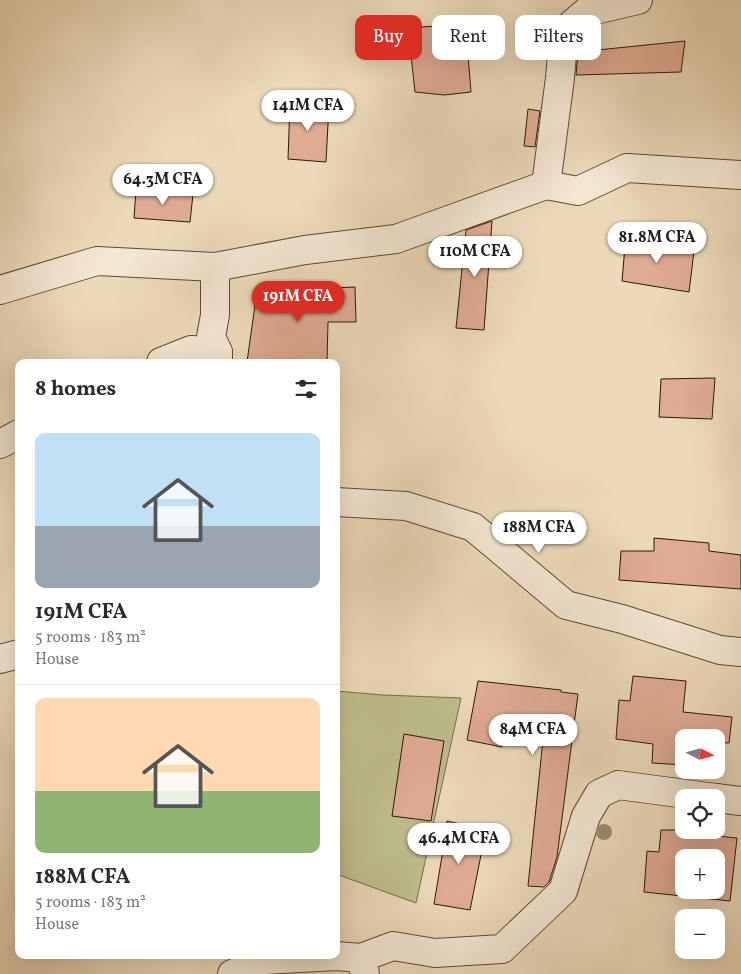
<!DOCTYPE html>
<html lang="en">
<head>
<meta charset="utf-8">
<style>
	body { margin:0; font-family:Vollkorn,serif; background:#f2f2f3; color:#2b2b33; height:100vh; display:flex; flex-direction:column; font-size:19px; white-space:nowrap }
	* { box-sizing:border-box; margin:0 }
	p { font-size:16px; color:#7c7c81 }
	.icon { flex:none; width:28px; height:28px; fill:none; stroke:currentColor; stroke-width:2; stroke-linecap:round; stroke-linejoin:round }
	.map { position:relative; flex:1; overflow:hidden }
	.details { position:absolute; left:15px; top:359px; width:325px; height:600px; display:flex; flex-direction:column; background:#fff; border-radius:10px; box-shadow:0 5px 20px #0002 }
	.details>* { flex:none }
	.top-card { position:absolute; left:355px; top:15px; width:310px; height:45px; display:flex; gap:10px }
	.needle { width:32px; rotate:96deg }
	.controls { position:absolute; left:675px; top:729px; display:grid; gap:10px }
	.controls a { display:grid; place-items:center; width:50px; height:50px; border-radius:10px; background:#fff; box-shadow:0 5px 20px #0002; font-size:25px }
	.price { position:absolute; translate:-50% -42px; padding:0 11px; border-radius:18px; background:#fff; color:#222; font-size:16px; line-height:32px; filter:drop-shadow(0 1px 2px #0008) }
	.price::after { content:''; position:absolute; left:50%; top:30px; width:15px; height:11px; margin-left:-8px; background:inherit; clip-path:polygon(0 0,100% 0,50% 100%) }
	.price.selected { background:#d93025; color:#fff }
	ul { padding:0; list-style:none }
	li { display:grid; align-content:center; gap:10px; height:265px; padding:0 20px }
	li+li { border-top:1px solid #e1e1e2 }
	li span { display:grid; place-items:center; height:155px; border-radius:10px; color:#555 }
	li>.icon { margin-inline-start:auto }
	span .icon { width:90px; height:90px; fill:#fffc; stroke-width:1 }
	li b { font-size:21px }
	h2 { display:flex; justify-content:space-between; align-items:center; height:60px; padding:0 20px; font-size:21px }
	.pill { padding:0 18px; border-radius:10px; background:#fff; box-shadow:0 5px 20px #0002; font-size:18px; line-height:45px }
	.pill.selected { background:#d93025; color:#fff }
	.map>svg:first-child { display:block }
	.green { fill:#bebd8b; stroke:#756c48 }
	.building { fill:#dfab93; stroke:#2c1a05; fill-rule:evenodd }
	.lines { fill:none; stroke-linecap:round; stroke-linejoin:round }
	.minor-casing { stroke:#5c4a32; stroke-width:30 }
	.minor { stroke:#f3e6d2; stroke-width:28 }
	.tree { fill:#9b8b6c }
</style>
</head>
<body>
<div class="map">
<svg width="741" height="974" viewBox="0 0 741 974">
	<rect width="100%" height="100%" fill="#ecd9b9"/>
	<filter id="stains"><feTurbulence type="fractalNoise" baseFrequency=".004" numOctaves="4"/><feColorMatrix values="0 0 0 0 .2 0 0 0 0 .09 0 0 0 0 .02 0 0 0 .5 -.17"/></filter>
	<radialGradient id="worn" r=".72"><stop offset=".6" stop-color="#630" stop-opacity="0"/><stop offset="1" stop-color="#630" stop-opacity=".3"/></radialGradient>
	<polygon class="green" points="336,691 383,695 461,698 416,903 336,874"/>
	<g class="building">
		<polygon points="450,25 451,43 467,42 471,92 444,95 415,92 408,28"/>
		<polygon points="685,41 681,72 576,75 578,52"/>
		<polygon points="290,103 329,105 326,162 288,159"/>
		<polygon points="528,109 540,111 535,147 524,146"/>
		<polygon points="136,189 193,194 190,222 134,218"/>
		<polygon points="492,221 484,330 456,328 466,230"/>
		<polygon points="626,235 664,237 663,247 694,251 689,292 622,281"/>
		<polygon points="355,287 356,322 328,322 327,362 247,362 257,291"/>
		<polygon points="715,378 712,419 659,417 661,379"/>
		<polygon points="654,538 709,543 709,551 741,555 741,589 619,580 621,551 654,551"/>
		<polygon points="633,676 686,681 683,712 732,717 729,743 716,742 716,738 684,738 684,765 652,763 653,744 616,739 619,700 630,701"/>
		<polygon points="478,681 561,690 561,692 578,694 557,857 549,882 544,887 528,886 545,720 508,715 502,747 467,740"/>
		<polygon points="404,734 444,741 431,821 392,816"/>
		<polygon points="447,821 486,830 470,910 434,904 443,850 440,849"/>
		<path d="M661 830H689L688 833 737 838 730 901 644 892 647 851 659 852ZM684 858H716V890H684Z"/>
	</g>
	<g class="lines">
		<defs>
			<g id="minor">
				<polyline points="546,185 578,191 627,168 741,175"/>
				<polyline points="215,267 215,315 211,337 218,352"/>
				<polyline points="0,290 97,261 215,267 305,250 396,239 546,185 560,78 564,31 586,12 638,0"/>
				<polyline points="161,362 191,350 218,352 218,362"/>
				<polyline points="0,444 19,434"/>
				<polyline points="336,502 406,506 473,527 566,605 622,619 720,650 741,652"/>
				<polyline points="0,659 19,654"/>
				<polyline points="716,798 741,801"/>
				<polyline points="361,958 393,946 435,953 502,949 563,891 586,816 599,794 618,785 716,798"/>
				<polyline points="232,974 264,960 336,956 361,958 365,974"/>
			</g>
		</defs>
		<use href="#minor" class="minor-casing"/>
		<use href="#minor" class="minor"/>
	</g>
	<circle class="tree" cx="604" cy="832" r="8"/>
	<rect width="100%" height="100%" filter="url(#stains)"/>
	<rect width="100%" height="100%" fill="url(#worn)"/>
</svg>
<div class="controls">
<a><svg class="needle" viewBox="-14 -14 28 28"><path d="M0-13l5 13h-10z" fill="#e53935"/><path d="M0 13l5-13h-10z" fill="#7c7c81"/></svg></a>
<a><svg class="icon" aria-label="locate" viewBox="0 0 24 24"><circle cx="12" cy="12" r="6"/><path d="M12 2v4M12 18v4M2 12h4M18 12h4"/></svg></a>
<a>+</a>
<a>−</a>
</div>
<b class="price" style="left:308px;top:132px">141M CFA</b>
<b class="price" style="left:163px;top:206px">64.3M CFA</b>
<b class="price" style="left:657px;top:264px">81.8M CFA</b>
<b class="price" style="left:475px;top:278px">110M CFA</b>
<b class="price selected" style="left:298px;top:323px">191M CFA</b>
<b class="price" style="left:539px;top:554px">188M CFA</b>
<b class="price" style="left:533px;top:756px">84M CFA</b>
<b class="price" style="left:459px;top:865px">46.4M CFA</b>
<div class="top-card">
<a class="pill selected">Buy</a>
<a class="pill">Rent</a>
<a class="pill">Filters</a>
</div>
<section class="details">
<h2>8 homes<svg class="icon" aria-label="filters" viewBox="0 0 24 24"><path d="M4 7h16M4 17h16"/><circle cx="9" cy="7" r="2"/><circle cx="15" cy="17" r="2"/></svg></h2>
<ul>
<li><span style="background:linear-gradient(#bfe0f5 60%,#9aa5b1 0)"><svg class="icon" aria-label="home" viewBox="0 0 24 24"><path d="M3 11l9-7 9 7M6 9v11h12V9"/></svg></span><div><b>191M CFA</b><p>5 rooms · 183 m²</p><p>House</p></div></li>
<li><span style="background:linear-gradient(#ffd9b3 60%,#8fb573 0)"><svg class="icon" aria-label="home" viewBox="0 0 24 24"><path d="M3 11l9-7 9 7M6 9v11h12V9"/></svg></span><div><b>188M CFA</b><p>5 rooms · 183 m²</p><p>House</p></div></li>
</ul>
</section>
</div>
</body>
</html>
